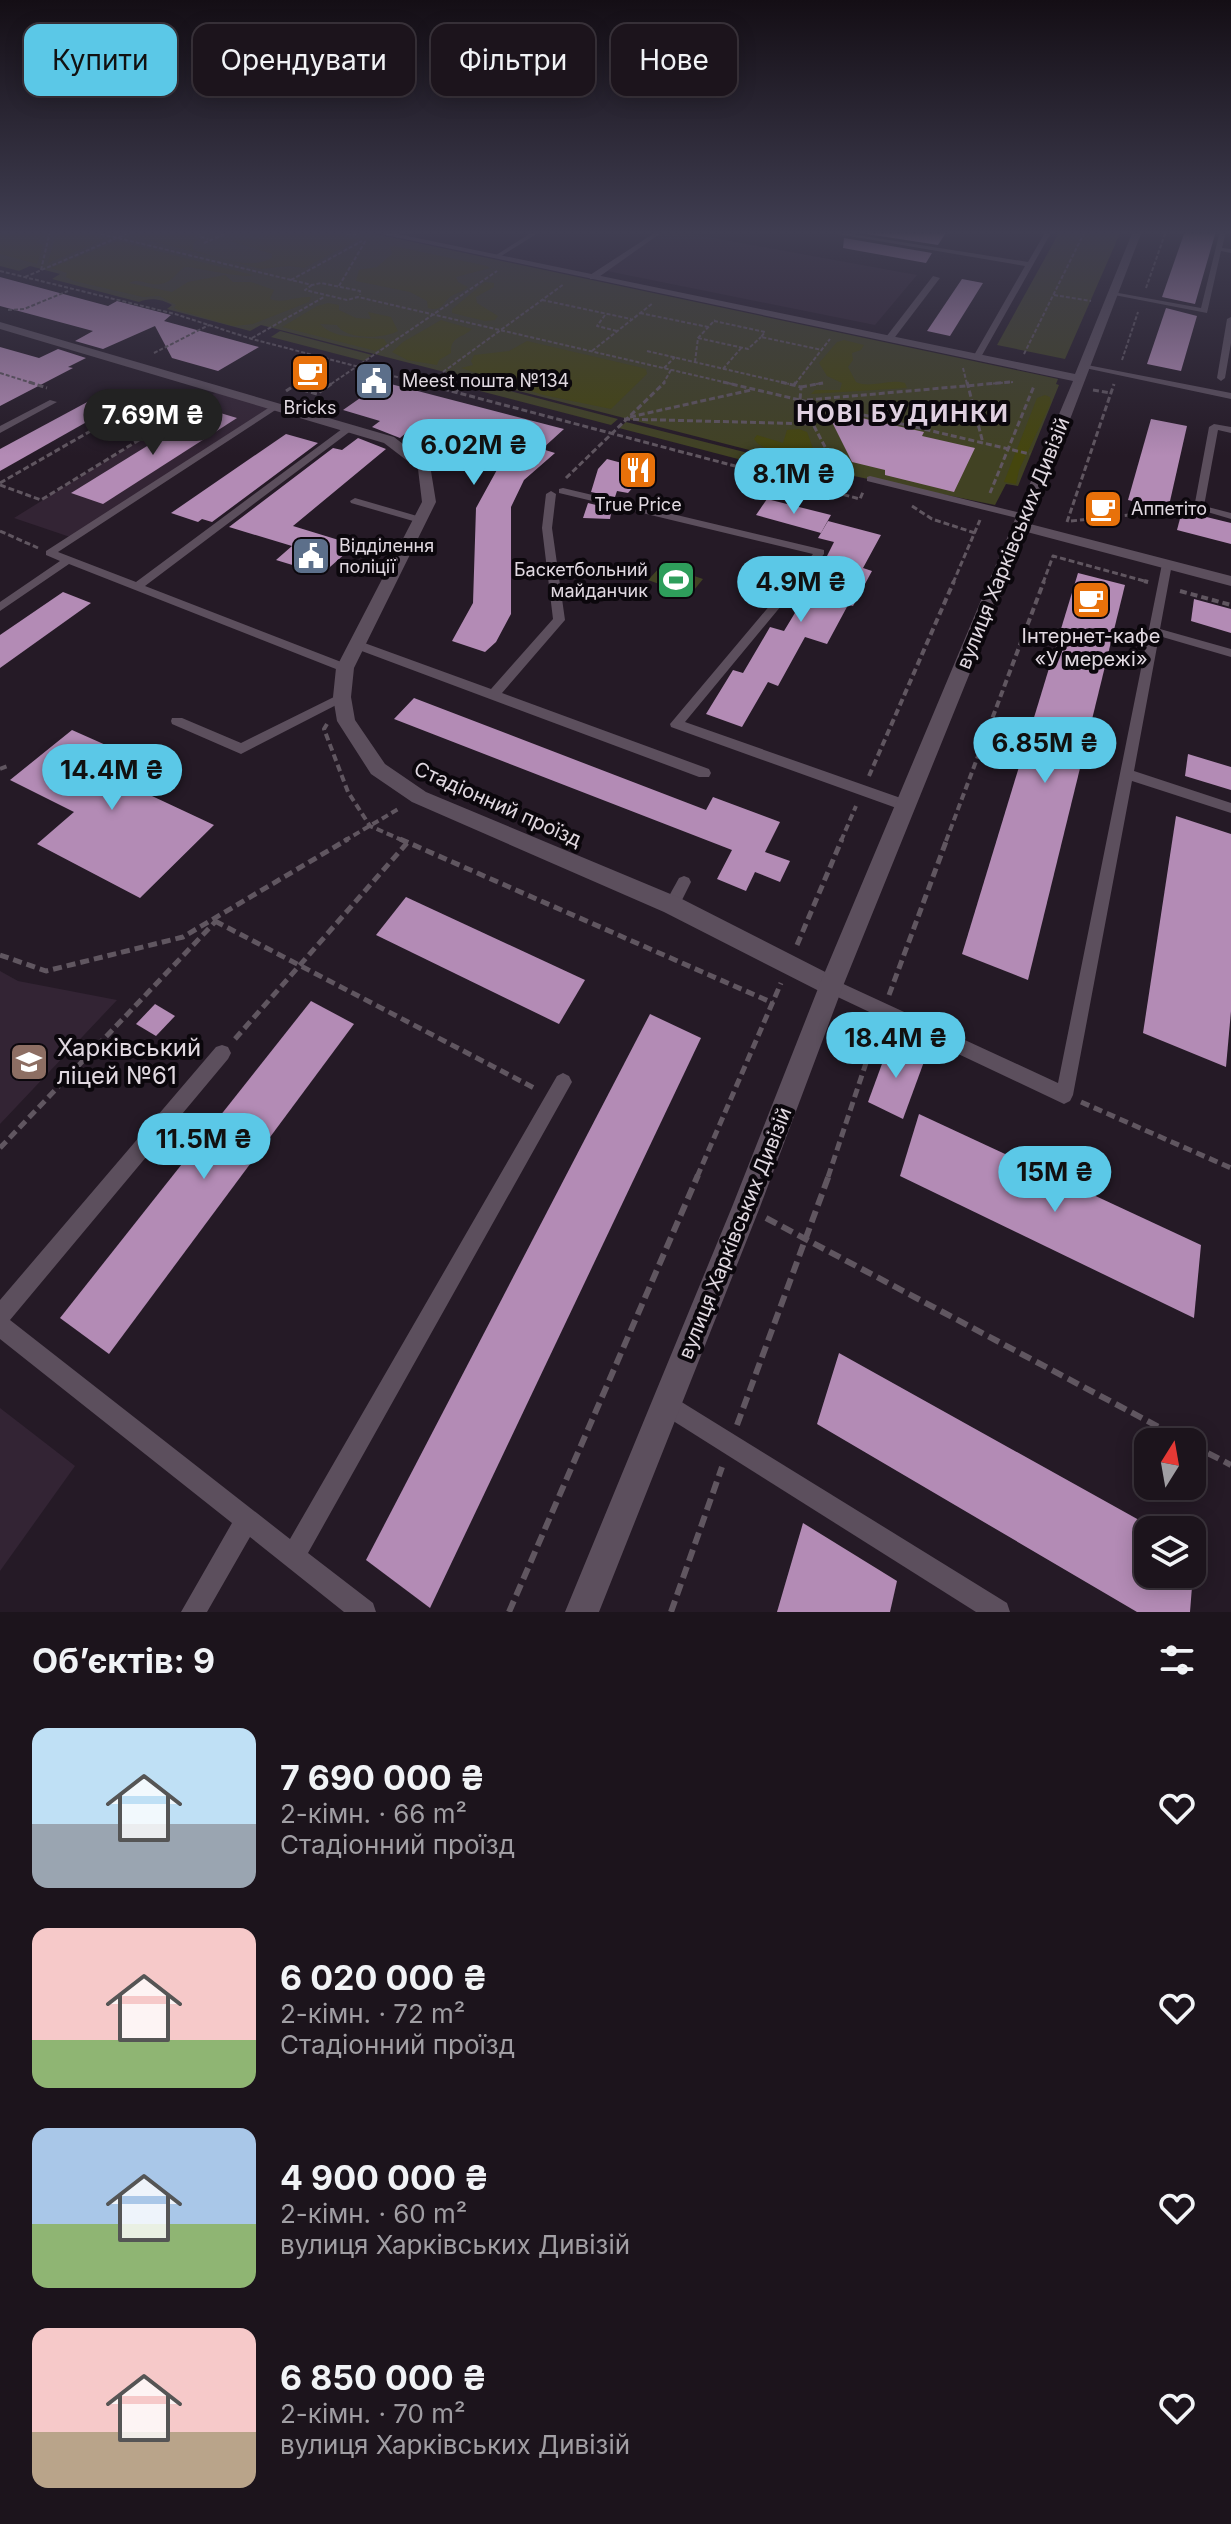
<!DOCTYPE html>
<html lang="uk">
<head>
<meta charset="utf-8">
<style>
	body { margin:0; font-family:Inter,sans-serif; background:#292129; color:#f1f3f6; height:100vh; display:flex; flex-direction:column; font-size:30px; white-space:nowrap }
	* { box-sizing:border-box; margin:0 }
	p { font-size:26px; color:#a09ea3 }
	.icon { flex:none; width:44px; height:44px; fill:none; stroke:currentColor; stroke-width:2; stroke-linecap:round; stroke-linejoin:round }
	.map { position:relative; height:1612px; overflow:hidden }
	.details { display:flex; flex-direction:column; background:#1c141c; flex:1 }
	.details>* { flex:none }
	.banner { position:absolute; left:24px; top:24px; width:800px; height:72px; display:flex; gap:16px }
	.needle { width:52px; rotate:11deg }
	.tools { position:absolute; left:1134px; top:1428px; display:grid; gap:16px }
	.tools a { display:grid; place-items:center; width:72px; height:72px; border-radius:16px; background:#1c141c; box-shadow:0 4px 20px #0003,0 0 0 2px #3a333b; font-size:40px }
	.price { position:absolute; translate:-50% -68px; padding:0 18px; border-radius:28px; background:#5bc8e7; color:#111; font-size:26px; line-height:52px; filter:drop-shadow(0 2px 4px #0008) }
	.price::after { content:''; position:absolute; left:50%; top:48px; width:24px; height:18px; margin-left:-12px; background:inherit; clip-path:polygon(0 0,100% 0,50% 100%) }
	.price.current { background:#222; color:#fff }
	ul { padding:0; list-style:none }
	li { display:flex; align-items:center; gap:24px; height:200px; padding:0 32px }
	li span { display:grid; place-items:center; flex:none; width:224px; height:160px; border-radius:16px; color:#555 }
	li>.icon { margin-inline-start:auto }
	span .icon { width:96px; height:96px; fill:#fffc; stroke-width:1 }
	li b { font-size:34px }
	h2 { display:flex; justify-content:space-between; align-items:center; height:96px; padding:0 32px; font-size:34px }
	.chip { padding:0 28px; border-radius:16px; background:#1c141c; box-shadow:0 4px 20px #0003,0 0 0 2px #3a333b; font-size:28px; line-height:72px }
	.chip.current { background:#5bc8e7; color:#111 }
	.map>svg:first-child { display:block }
	.built { fill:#332434 }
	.green { fill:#414223 }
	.forest { fill:#45460e }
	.building { fill:#b38bb5 }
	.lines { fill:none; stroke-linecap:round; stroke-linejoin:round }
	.path-far4 { stroke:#605660; stroke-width:2; stroke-dasharray:4 2; stroke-linecap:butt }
	.path-far3 { stroke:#605660; stroke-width:3; stroke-dasharray:6 3; stroke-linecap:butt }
	.path-far2 { stroke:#605660; stroke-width:4; stroke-dasharray:7 4; stroke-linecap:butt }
	.path-far1 { stroke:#605660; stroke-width:5; stroke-dasharray:9 5; stroke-linecap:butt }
	.path { stroke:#605660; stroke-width:6; stroke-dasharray:12 6; stroke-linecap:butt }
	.service { fill:#5c4f5d; fill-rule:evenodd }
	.minor { fill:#5c4f5d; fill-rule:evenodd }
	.tertiary { fill:#5c4f5d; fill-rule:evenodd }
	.labels { text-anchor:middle; stroke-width:8; stroke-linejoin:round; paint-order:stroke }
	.far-poi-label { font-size:18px; fill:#e1d9e1; stroke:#0b070c; text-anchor:start }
	.street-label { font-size:20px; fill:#e1d9e1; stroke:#0b070c }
	.poi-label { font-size:20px; fill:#e1d9e1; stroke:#0b070c }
	.far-district-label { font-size:24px; font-weight:bold; letter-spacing:2px; fill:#dfd0e0; stroke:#0b070c }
	.near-poi-label { font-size:24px; fill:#e1d9e1; stroke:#0b070c; text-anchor:start }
</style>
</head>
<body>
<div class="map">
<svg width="1231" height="1612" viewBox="0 0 1231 1612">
	<rect width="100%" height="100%" fill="#251a26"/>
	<g class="built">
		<polygon points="664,231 675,231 917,275 875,325 607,271"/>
		<polygon points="220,390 276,407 73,538 14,518"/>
		<polygon points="0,971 18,981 117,1000 0,1124"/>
		<polygon points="0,1408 75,1466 0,1571"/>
	</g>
	<g class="green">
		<path d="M0 231H361L1058 379 1056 384 1059 385 1018 486 1006 484 995 505 839 473 261 325 250 331 167 309 172 305C163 299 149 297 139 302L52 279 60 274 30 266 19 271 0 266Z"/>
		<polygon points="1060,231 1121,231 1065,359 997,345"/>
		<polygon points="280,331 372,355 364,361 271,337"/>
		<polygon points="487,385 618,419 611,425 480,391"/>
		<polygon points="626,422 854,480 849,488 619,428"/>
		<polygon points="662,565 703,579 690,595 648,580"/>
	</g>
	<g class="forest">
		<polygon points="0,231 46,231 36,242 43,245 37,264 0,254"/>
		<polygon points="55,231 75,231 106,239 48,263 55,237 61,234"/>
		<path d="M141 231H195L197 240 193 244V250C217 257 249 271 272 258V254L230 241 256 239 283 231 325 232 358 240 304 268 289 266 261 269 131 236Z"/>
		<path d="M117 241 253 275C242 279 202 268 185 267 176 272 174 282 160 284 148 286 139 277 129 283L172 292 188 282 225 275 233 282H251L274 290 270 299C283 304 296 296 311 297L309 302 253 324 233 326 178 310 174 308 176 305 159 296 143 297 74 281 66 277 67 273 51 268Z"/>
		<path d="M394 246 487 266 490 268 456 277 458 282 468 287C463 292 455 293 450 297 442 304 441 312 428 308L427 301 410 292 356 281 359 270 377 267 392 254 390 247Z"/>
		<polygon points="485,282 494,283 494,287 476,297 477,303 498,316 495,320 485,321 452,313 452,309"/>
		<path d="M328 303 339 305V310L356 318 371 319 368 312 391 317 398 331C384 339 345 340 337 325L320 324C335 340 363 337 384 339L387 344 376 351 282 327 317 306Z"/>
		<path d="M441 320 472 329C463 338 450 336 451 353L439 360 437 365 407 360 392 352 403 342Z"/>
		<path d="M844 340 864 345 861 350 852 353 853 360 848 367 856 382C871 389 888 378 905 383L907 388 811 394 815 390H840L842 383 827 376 819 363 837 342Z"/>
		<polygon points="527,341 639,367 646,369 647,374 611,409 543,395 461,368 473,365 471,361 474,355 509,351"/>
		<polygon points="1045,395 1050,397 1051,403 1019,470 1016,484 1004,482 1037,398"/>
		<path d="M787 430 799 429 807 432 814 451 810 459C798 460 794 455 784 451 770 446 763 452 754 439L757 435 783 443Z"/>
	</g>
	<g class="building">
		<polygon points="848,231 947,231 938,245"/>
		<polygon points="1185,231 1216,231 1195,304 1162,297"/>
		<polygon points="844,238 932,253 926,263 843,248"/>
		<polygon points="0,277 108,306 117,301 171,315 164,321 259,347 218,371 172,358 155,326 103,349 75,341 93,331 0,306"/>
		<polygon points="962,279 983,283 950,336 927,331"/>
		<polygon points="1166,308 1197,316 1181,371 1147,364"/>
		<polygon points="0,347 39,358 58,349 86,358 68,367 73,368 0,406"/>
		<polygon points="383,382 564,429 542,449 555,453 524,480 511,507 511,614 496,642 485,652 452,641 473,603 476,508 504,457 498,455 503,451 413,427 400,438 372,427 380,421 343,410"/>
		<polygon points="91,400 99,415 0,471 0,449"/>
		<polygon points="207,409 237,418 103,504 71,493"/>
		<polygon points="826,410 924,432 922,436 975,448 954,492 885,475 885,470 852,462"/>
		<polygon points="1151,419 1187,426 1168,510 1128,500"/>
		<polygon points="286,434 318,443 212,522 202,519 198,522 171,513"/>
		<polygon points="358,438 386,449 293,526 355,545 322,574 276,560 292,546 229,527 333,448 342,450"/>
		<polygon points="607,459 648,470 628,493 617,491 615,497 591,492 598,469"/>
		<polygon points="767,499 831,515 821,533 756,515"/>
		<polygon points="588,503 612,509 610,519 583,518"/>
		<polygon points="1182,511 1231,523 1231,544 1177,530"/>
		<polygon points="828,521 881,535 863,568 872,571 853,606 848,605 827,644 805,637 778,686 768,682 742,727 706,714 733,670 743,673 770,627 784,631 807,593 817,596 836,561 826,558 834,542 818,538"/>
		<polygon points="1078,573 1125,585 1028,980 962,954"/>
		<polygon points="63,592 91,603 0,668 0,635"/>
		<polygon points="1194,599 1231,609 1231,633 1191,621"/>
		<polygon points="414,698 706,810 713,797 780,822 765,852 790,861 780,882 755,872 746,891 717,879 732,850 394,719"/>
		<polygon points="72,730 135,758 138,755 177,773 152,796 214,825 140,898 37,844 74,812 10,780"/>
		<polygon points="1188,754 1231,767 1231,790 1185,776"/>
		<polygon points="1176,816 1231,834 1231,1011 1226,1067 1143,1033"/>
		<polygon points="406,897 585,980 559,1024 376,935"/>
		<polygon points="311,1001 354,1024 109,1354 60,1318"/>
		<polygon points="155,1004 175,1016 156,1036 136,1024"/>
		<polygon points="650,1014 701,1038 430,1608 366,1560"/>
		<polygon points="890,1042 925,1059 903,1119 868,1102"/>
		<polygon points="919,1114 1201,1245 1194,1318 900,1176"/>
		<polygon points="839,1353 1148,1525 1148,1574 1193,1574 1190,1612 1137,1612 817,1424"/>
		<polygon points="803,1523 897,1581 890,1612 777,1612"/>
	</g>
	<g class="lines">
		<g class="path-far4">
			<polyline points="89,231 312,285 321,283 360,291 360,295"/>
			<polyline points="199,231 201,237 208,239"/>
			<polyline points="335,231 356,235"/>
			<polyline points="204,243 232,231"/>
			<polyline points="41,270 50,231"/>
			<polyline points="0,271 175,314 252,339 424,384"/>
			<polyline points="25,277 133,231"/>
			<polyline points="291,280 362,241"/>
			<polyline points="312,285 305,290 347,300 358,297 732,384"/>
			<polyline points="339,286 366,240"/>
			<polyline points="1146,288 1166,231"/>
			<polyline points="1054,295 1091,301"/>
			<polyline points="542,300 631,319"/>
			<polyline points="8,310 24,309 68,291"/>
			<polyline points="640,313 708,327"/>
			<polyline points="605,315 597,326 617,331"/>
			<polyline points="714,321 765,332 761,337 822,350"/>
			<polyline points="252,338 324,297"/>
			<polyline points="698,338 748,349 761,337"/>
			<polyline points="592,351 653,303"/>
			<polyline points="647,351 789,384"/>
			<polyline points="154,353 209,325"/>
			<polyline points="1024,354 1085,231"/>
			<polyline points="1122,360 1138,312"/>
			<polyline points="695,362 698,338 715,320"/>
			<polyline points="664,368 675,357"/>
			<polyline points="963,368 967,384"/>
			<polyline points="723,369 742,347"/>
			<polyline points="443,372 564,284"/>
			<polyline points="0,373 35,384"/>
			<polyline points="331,384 497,271"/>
			<polyline points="465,384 477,375"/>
			<polyline points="663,384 671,370"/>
			<polyline points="795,384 830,339"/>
			<polyline points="816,384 823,383"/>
			<polyline points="987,384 1013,382"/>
		</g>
		<g class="path-far3">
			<polyline points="29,382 47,388"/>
			<polyline points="417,382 860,499 863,492"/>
			<polyline points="723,382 1030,454"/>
			<polyline points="781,382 801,387 800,400 839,473 855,476"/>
			<polyline points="967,382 983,443"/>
			<polyline points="794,385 796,382"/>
			<polyline points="801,387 823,383"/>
			<polyline points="1093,390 1111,393"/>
			<polyline points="286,391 292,387 317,394 334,382"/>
			<polyline points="455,392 468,382"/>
			<polyline points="807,400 1010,382"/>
			<polyline points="630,417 751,390"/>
			<polyline points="624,419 813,424"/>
			<polyline points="566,478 665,382"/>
			<polyline points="0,483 162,390"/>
			<polyline points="0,485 41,500 201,402"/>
			<polyline points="990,493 1034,386"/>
			<polyline points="912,506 932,519 975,533"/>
			<polyline points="1071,521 1186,509"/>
			<polyline points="1067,522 1114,384"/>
			<polyline points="0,531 38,548"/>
			<polyline points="953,583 980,520"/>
			<polyline points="1043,583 1053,556 1148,582"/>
		</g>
		<g class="path-far2">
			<polyline points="1144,581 1148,582"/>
			<polyline points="1180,591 1231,605"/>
			<polyline points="327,724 324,729 348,792 370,826 404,841"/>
			<polyline points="0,769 10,765"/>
			<polyline points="869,776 954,581"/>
			<polyline points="344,841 400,808"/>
			<polyline points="841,841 856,806"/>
			<polyline points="946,841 1044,581"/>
		</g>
		<g class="path-far1">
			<polyline points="400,839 773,1003"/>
			<polyline points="215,921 536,1089"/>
			<polyline points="797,945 842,839"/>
			<polyline points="0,955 46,971 183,937 348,839"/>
			<polyline points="889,995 947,839"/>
			<polyline points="235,1039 407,843"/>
			<polyline points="1081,1102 1231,1168"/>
			<polyline points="0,1148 216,921"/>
			<polyline points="697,1177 781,983"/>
			<polyline points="828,1177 877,1030"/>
		</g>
		<g class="path">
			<polyline points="766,1218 1187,1442"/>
			<polyline points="737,1425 829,1175"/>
			<polyline points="1192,1445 1231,1465"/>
			<polyline points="509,1612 698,1175"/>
			<polyline points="671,1612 722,1467"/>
		</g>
		<g class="service">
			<polygon points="534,231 541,231 498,258 493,257"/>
			<polygon points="820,231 832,231 1028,262 1046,231 1052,231 981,357 977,359 973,357 1025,266"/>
			<polygon points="1220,231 1226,231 1222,248 1231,249 1231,253 1221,251 1207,313 1109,294 1113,292 1201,308"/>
			<polygon points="656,232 661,233 596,279 590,279 590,275"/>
			<polygon points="933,276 940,278 892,341 886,341 886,337"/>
			<polygon points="1231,317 1231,343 1225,378 1221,381 1217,378 1227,319"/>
			<polygon points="1082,364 1231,393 1231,399 1085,368 1082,368"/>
			<polygon points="50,400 57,402 0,433 0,426"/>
			<polygon points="273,405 280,407 58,552 136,582 346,426 352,426 352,430 145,586 349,665 351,668 349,671 341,671 69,564 0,611 0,602 60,561 46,555 46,551"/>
			<polygon points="1214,424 1231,427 1231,433 1218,430 1204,506 1231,513 1231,519 1194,508 1209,427"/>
			<polygon points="870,476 1029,515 1030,517 1025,520 867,481 867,477"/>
			<polygon points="563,488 824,550 824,554 685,722 912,802 914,806 912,810 902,810 671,727 670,724 813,554 559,493 559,489"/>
			<polygon points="551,491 556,494 552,528 565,620 502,693 709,769 711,773 709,777 699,777 351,647 349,644 355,640 359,641 491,689 553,619 542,528 546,494"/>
			<polygon points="355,498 424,518 425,520 420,523 351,503 350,501"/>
			<polygon points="1167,561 1172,564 1160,629 1231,649 1231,657 1159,636 1134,771 1231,803 1231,813 1132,781 1073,1095 1070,1101 1064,1104 825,991 823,986 825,981 831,979 837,981 1058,1083 1162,564"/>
			<polygon points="342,693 348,697 346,700 241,754 172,724 171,721 172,718 182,718 241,743"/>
			<polygon points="684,876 689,878 691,882 677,910 672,911 667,910 664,905 679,878"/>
			<polygon points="222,1045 228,1047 231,1053 228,1059 10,1320 290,1539 557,1076 563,1073 569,1076 572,1082 308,1553 373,1603 376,1612 344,1612 250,1537 207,1612 181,1612 232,1523 0,1339 0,1300 216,1047"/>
			<polygon points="667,1393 1007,1603 1010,1612 976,1612 659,1412 656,1404 659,1396"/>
		</g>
		<polygon class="minor" points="0,322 394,437 430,465 436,502 354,668 351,697 355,720 385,764 426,792 680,898 839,979 843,986 839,993 831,997 823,993 664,912 412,802 371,774 337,721 333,697 336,668 422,502 418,469 384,443 0,329"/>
		<polygon class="tertiary" points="367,231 383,231 1075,374 1133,231 1142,231 1030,524 1231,576 1231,586 1027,532 843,986 760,1207 599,1612 565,1612 732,1207 819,986 1073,381"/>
	</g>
	<linearGradient id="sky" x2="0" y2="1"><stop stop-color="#140e15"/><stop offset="0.51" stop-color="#403e52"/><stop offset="1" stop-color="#403e52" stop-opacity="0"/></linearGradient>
	<rect width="1231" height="456" fill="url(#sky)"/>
	<defs>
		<symbol id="cafe-square" viewBox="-11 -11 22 22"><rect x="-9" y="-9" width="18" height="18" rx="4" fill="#e8710a" stroke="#0b070c"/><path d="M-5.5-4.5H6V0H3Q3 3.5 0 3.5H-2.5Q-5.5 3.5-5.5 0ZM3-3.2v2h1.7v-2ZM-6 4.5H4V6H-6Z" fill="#fff"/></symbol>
		<symbol id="civic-square" viewBox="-11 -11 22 22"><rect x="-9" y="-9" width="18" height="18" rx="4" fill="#5c6f8a" stroke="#0b070c"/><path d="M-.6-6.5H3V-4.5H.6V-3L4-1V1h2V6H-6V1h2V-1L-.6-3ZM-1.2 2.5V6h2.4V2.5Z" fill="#fff"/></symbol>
		<symbol id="restaurant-square" viewBox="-11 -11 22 22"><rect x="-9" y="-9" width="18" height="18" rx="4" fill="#e8710a" stroke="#0b070c"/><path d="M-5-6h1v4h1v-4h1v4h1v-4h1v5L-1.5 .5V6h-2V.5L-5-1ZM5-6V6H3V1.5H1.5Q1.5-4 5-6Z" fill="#fff"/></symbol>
		<symbol id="stadium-square" viewBox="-11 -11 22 22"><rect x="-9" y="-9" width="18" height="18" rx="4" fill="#2e9e5b" stroke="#0b070c"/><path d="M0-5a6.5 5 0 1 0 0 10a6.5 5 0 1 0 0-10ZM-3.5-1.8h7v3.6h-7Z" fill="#fff"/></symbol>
		<symbol id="school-square" viewBox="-11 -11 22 22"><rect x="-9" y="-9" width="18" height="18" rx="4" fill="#8d6e63" stroke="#0b070c"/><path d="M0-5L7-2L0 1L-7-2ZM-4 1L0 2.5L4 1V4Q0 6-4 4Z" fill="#fff"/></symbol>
	</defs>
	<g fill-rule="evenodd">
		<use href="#cafe-square" x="288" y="351" width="44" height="44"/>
		<use href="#civic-square" x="352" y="359" width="44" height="44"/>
		<use href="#restaurant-square" x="616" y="448" width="44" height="44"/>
		<use href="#cafe-square" x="1081" y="487" width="44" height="44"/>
		<use href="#civic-square" x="289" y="534" width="44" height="44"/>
		<use href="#stadium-square" x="654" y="558" width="44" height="44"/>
		<use href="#cafe-square" x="1069" y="578" width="44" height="44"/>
		<use href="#school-square" x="7" y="1040" width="44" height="44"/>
	</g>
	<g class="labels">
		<g class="far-poi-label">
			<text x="402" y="387">Meest пошта №134</text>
			<text x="310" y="414" text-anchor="middle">Bricks</text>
			<text x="638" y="511" text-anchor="middle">True Price</text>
			<text x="1131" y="515">Аппетіто</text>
			<text x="339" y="552">Відділення<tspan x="339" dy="21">поліції</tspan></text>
			<text x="648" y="576" text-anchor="end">Баскетбольний<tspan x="648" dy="21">майданчик</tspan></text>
		</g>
		<g class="street-label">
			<text transform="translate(1013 543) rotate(-68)" y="7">вулиця Харківських Дивізій</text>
			<text transform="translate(498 804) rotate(24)" y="7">Стадіонний проїзд</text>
			<text transform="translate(735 1233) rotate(-68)" y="7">вулиця Харківських Дивізій</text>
		</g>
		<g class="poi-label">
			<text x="1091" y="643">Інтернет-кафе<tspan x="1091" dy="23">«У мережі»</tspan></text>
		</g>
		<g class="far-district-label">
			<text x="903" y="422">НОВІ БУДИНКИ</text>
		</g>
		<g class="near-poi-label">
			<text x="57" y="1056">Харківський<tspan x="57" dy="28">ліцей №61</tspan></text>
		</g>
	</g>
</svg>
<div class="tools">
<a><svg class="needle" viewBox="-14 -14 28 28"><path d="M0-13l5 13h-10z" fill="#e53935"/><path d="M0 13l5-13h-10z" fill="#a09ea3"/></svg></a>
<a><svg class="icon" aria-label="layers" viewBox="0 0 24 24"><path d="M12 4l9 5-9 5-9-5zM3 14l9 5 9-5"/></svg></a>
</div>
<b class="price current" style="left:153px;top:457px">7.69M ₴</b>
<b class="price" style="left:474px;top:487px">6.02M ₴</b>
<b class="price" style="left:794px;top:516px">8.1M ₴</b>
<b class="price" style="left:801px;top:624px">4.9M ₴</b>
<b class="price" style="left:1045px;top:785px">6.85M ₴</b>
<b class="price" style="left:112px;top:812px">14.4M ₴</b>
<b class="price" style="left:896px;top:1080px">18.4M ₴</b>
<b class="price" style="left:204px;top:1181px">11.5M ₴</b>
<b class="price" style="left:1055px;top:1214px">15M ₴</b>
<div class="banner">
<a class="chip current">Купити</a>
<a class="chip">Орендувати</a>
<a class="chip">Фільтри</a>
<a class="chip">Нове</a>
</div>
</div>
<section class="details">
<h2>Об’єктів: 9<svg class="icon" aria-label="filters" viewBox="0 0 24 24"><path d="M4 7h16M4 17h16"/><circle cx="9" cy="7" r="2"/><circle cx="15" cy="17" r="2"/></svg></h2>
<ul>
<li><span style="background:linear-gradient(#bfe0f5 60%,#9aa5b1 0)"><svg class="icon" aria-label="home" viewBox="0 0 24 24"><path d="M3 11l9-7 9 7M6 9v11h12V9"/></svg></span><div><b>7 690 000 ₴</b><p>2-кімн. · 66 m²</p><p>Стадіонний проїзд</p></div><svg class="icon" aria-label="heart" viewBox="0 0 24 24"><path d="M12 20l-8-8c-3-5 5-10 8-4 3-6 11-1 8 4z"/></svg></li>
<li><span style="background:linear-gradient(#f6c9c9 70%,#8fb573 0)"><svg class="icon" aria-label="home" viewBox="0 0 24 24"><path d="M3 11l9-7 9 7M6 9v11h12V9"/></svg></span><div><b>6 020 000 ₴</b><p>2-кімн. · 72 m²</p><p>Стадіонний проїзд</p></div><svg class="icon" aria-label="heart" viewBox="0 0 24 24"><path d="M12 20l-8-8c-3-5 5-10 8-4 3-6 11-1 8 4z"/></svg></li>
<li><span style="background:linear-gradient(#a9c7e8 60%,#8fb573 0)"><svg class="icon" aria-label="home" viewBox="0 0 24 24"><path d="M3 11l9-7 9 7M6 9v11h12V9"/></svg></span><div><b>4 900 000 ₴</b><p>2-кімн. · 60 m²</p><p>вулиця Харківських Дивізій</p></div><svg class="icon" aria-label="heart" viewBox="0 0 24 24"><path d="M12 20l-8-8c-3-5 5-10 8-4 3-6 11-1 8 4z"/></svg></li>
<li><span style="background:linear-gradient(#f6c9c9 65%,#b9a48a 0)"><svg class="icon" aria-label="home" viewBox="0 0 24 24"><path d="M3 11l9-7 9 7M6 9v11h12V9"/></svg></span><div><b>6 850 000 ₴</b><p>2-кімн. · 70 m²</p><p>вулиця Харківських Дивізій</p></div><svg class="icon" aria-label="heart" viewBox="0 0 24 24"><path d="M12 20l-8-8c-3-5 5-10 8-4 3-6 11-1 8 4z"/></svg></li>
</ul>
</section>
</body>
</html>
